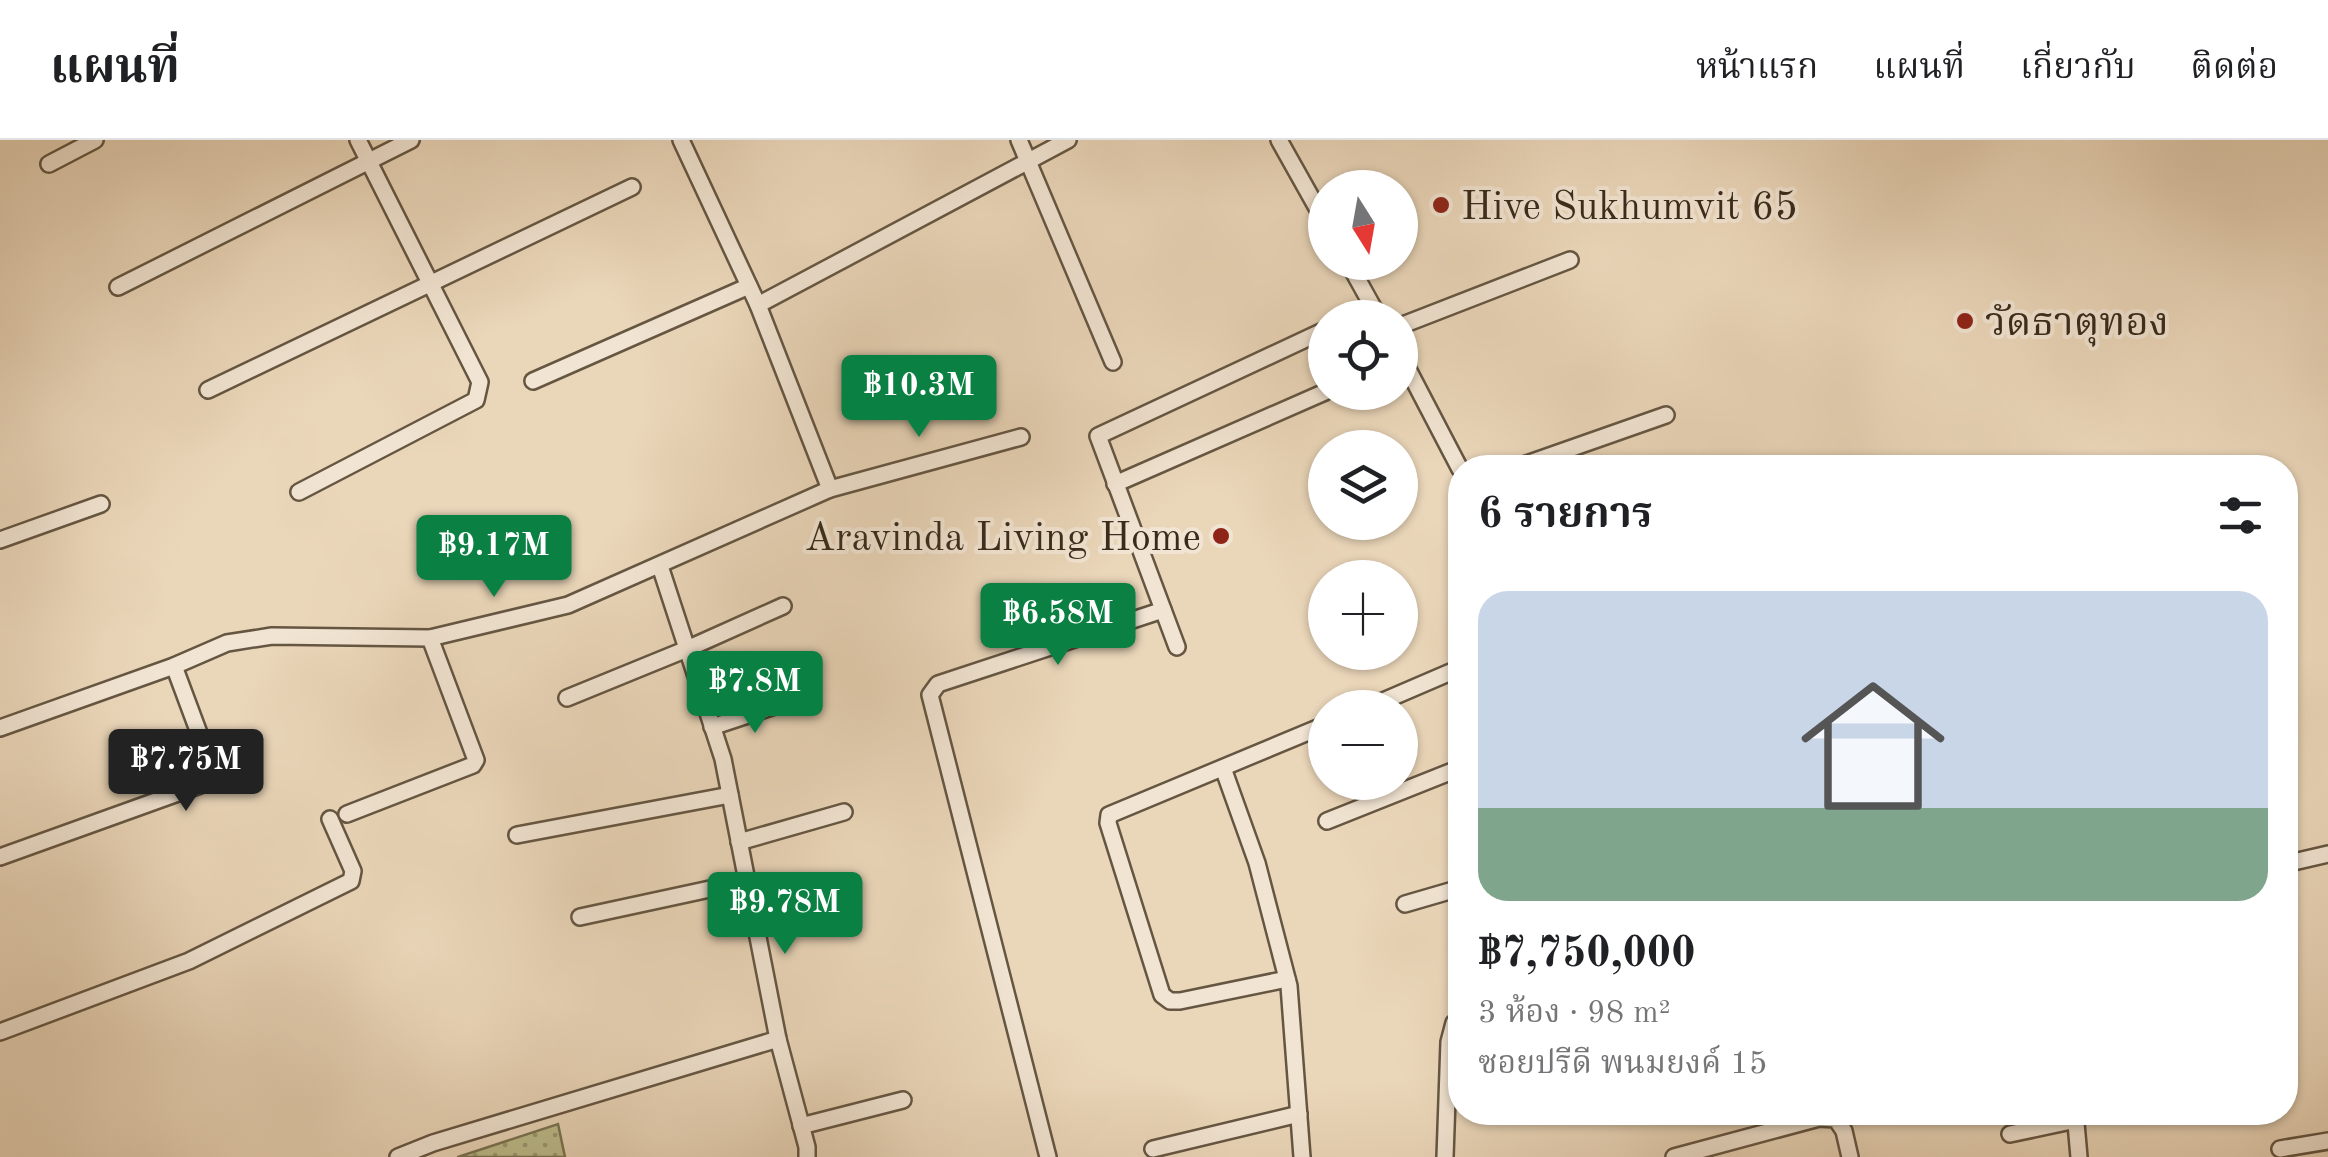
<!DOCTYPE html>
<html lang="th">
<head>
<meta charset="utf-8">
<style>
	body { margin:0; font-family:"Old Standard TT","Noto Serif Thai",serif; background:#f2f2f2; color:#202124; height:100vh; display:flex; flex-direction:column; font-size:38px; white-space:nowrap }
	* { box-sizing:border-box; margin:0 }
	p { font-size:32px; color:#757577 }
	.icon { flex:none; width:55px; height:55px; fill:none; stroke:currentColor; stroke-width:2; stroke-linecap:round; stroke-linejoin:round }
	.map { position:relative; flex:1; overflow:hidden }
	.drawer { position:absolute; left:1448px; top:315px; width:850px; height:670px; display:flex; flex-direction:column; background:#fff; border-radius:40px; box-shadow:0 2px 8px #0004 }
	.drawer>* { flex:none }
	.needle { width:65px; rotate:169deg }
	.fabs { position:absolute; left:1308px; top:30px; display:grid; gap:20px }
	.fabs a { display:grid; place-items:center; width:110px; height:110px; border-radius:50%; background:#fff; box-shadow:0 2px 8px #0004; font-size:50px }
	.price { position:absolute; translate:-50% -85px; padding:0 22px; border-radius:10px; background:#0b8043; color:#fff; font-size:32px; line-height:65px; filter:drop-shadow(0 2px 5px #0008) }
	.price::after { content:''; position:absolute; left:50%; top:60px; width:30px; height:22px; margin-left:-15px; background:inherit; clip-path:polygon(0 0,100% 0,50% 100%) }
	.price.on { background:#222; color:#fff }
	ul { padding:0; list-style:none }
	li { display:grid; align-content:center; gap:20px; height:530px; padding:0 30px }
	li+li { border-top:2px solid #e0e0e0 }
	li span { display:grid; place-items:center; height:310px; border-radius:30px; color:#555 }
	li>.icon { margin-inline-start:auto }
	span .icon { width:180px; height:180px; fill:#fffc; stroke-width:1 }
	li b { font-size:42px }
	h2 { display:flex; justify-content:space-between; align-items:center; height:120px; padding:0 30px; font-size:42px }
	header { display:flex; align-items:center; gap:60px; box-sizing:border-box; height:140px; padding:0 50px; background:#fff; border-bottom:2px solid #e0e0e0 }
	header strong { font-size:48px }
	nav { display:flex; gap:55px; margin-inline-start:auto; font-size:35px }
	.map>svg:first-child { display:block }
	.grass { fill:url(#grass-dots); stroke:#7a7454; stroke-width:2.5 }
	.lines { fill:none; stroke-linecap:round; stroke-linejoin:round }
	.minor-casing { stroke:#655642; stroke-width:20 }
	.minor { stroke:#f1e4d2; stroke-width:15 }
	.poi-dot { fill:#8f2418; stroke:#f1e4d2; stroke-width:4 }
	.labels { text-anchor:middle; stroke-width:8; stroke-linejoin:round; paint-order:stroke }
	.poi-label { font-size:40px; fill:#392b1b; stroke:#f1e4d2; text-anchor:start }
</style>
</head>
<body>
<header>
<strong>แผนที่</strong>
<nav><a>หน้าแรก</a><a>แผนที่</a><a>เกี่ยวกับ</a><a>ติดต่อ</a></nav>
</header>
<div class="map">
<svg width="2328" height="1017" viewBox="0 0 2328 1017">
	<defs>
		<pattern id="grass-dots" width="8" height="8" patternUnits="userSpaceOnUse" patternTransform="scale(2.5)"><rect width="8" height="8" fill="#bcbc8c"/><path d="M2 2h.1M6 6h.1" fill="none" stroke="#9a9972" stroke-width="1.8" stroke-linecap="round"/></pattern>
	</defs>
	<rect width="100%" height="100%" fill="#ead6b9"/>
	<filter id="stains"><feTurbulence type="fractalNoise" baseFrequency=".002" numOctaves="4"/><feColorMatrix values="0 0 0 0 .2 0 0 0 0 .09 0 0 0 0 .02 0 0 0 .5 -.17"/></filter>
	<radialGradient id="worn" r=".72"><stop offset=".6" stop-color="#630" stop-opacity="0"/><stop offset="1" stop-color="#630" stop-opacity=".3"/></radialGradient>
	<polygon class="grass" points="558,984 565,1017 457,1017 458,1017"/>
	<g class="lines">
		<defs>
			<g id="minor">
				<polyline points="681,0 758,165 830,349"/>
				<polyline points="1019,0 1113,222"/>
				<polyline points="1279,0 1325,82"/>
				<polyline points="49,24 95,0"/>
				<polyline points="1348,122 1379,178"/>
				<polyline points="118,147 411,0"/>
				<polyline points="758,165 1068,0"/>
				<polyline points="1352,178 1373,167"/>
				<polyline points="1400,186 1570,120"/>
				<polyline points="1400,214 1460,329"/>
				<polyline points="533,241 749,146"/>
				<polyline points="208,250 632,47"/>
				<polyline points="1515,328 1666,275"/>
				<polyline points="1115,344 1325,252"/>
				<polyline points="299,352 476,260 480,242 358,0"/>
				<polyline points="0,400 101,364"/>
				<polyline points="660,426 723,619 778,899 807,1007 807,1017"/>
				<polyline points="1177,507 1098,296 1325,190"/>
				<polyline points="567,558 687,509 783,466"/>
				<polyline points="1367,568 1460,528"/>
				<polyline points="712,587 784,563"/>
				<polyline points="0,588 174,526 227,503 272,496 430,498 568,465 830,349 1021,297"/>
				<polyline points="1223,628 1257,723 1289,846 1302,1017"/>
				<polyline points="347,674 473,625 476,620 430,498"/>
				<polyline points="1327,681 1460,628"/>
				<polyline points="517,695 730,655"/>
				<polyline points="739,702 844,672"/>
				<polyline points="0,717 203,644 210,638 212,628 174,526"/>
				<polyline points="2285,724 2328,714"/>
				<polyline points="1405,764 1460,748"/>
				<polyline points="580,777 747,741"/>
				<polyline points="1287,839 1180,861 1170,861 1162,855 1108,683 1109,675 1325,585"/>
				<polyline points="0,892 189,821 351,741 353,731 330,679"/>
				<polyline points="2075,972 2079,1017"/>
				<polyline points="801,986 903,960"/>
				<polyline points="2010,994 2076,980"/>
				<polyline points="1153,1009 1299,974"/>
				<polyline points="2280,1009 2328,1001"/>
				<polyline points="398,1017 433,1003 778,899"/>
				<polyline points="1048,1017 930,555 938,544 1163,470"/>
				<polyline points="1445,1017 1449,902 1454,883 1460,879"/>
				<polyline points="1674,1017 1819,978 1836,979 1844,991 1850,1017"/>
			</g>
		</defs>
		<use href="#minor" class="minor-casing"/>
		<use href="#minor" class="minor"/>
	</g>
	<g class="poi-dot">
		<circle cx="1441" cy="65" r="10"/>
		<circle cx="1965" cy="181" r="10"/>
		<circle cx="1221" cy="396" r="10"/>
	</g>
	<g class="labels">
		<g class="poi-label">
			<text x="1461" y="79">Hive Sukhumvit 65</text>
			<text x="1985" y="195">วัดธาตุทอง</text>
			<text x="1201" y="410" text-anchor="end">Aravinda Living Home</text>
		</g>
	</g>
	<rect width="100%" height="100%" filter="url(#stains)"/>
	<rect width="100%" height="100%" fill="url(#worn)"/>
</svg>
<div class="fabs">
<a><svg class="needle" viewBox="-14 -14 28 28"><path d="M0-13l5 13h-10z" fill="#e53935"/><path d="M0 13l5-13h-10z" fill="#757577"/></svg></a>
<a><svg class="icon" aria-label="locate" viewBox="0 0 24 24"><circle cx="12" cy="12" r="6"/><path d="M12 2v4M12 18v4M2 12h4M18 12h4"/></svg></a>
<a><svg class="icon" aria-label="layers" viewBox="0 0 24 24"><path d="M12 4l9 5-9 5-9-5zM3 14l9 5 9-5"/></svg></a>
<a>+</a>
<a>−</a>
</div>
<b class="price" style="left:919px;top:300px">฿10.3M</b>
<b class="price" style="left:494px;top:460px">฿9.17M</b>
<b class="price" style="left:1058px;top:528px">฿6.58M</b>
<b class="price" style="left:755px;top:596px">฿7.8M</b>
<b class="price on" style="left:186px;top:674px">฿7.75M</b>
<b class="price" style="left:785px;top:817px">฿9.78M</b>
<section class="drawer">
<h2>6 รายการ<svg class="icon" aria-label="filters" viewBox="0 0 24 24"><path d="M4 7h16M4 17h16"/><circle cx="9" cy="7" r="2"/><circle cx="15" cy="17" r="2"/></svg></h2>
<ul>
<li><span style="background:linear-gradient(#c9d6e8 70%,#7fa58c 0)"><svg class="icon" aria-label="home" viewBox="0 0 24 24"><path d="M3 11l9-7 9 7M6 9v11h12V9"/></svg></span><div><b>฿7,750,000</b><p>3 ห้อง · 98 m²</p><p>ซอยปรีดี พนมยงค์ 15</p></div></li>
</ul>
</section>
</div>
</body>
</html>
